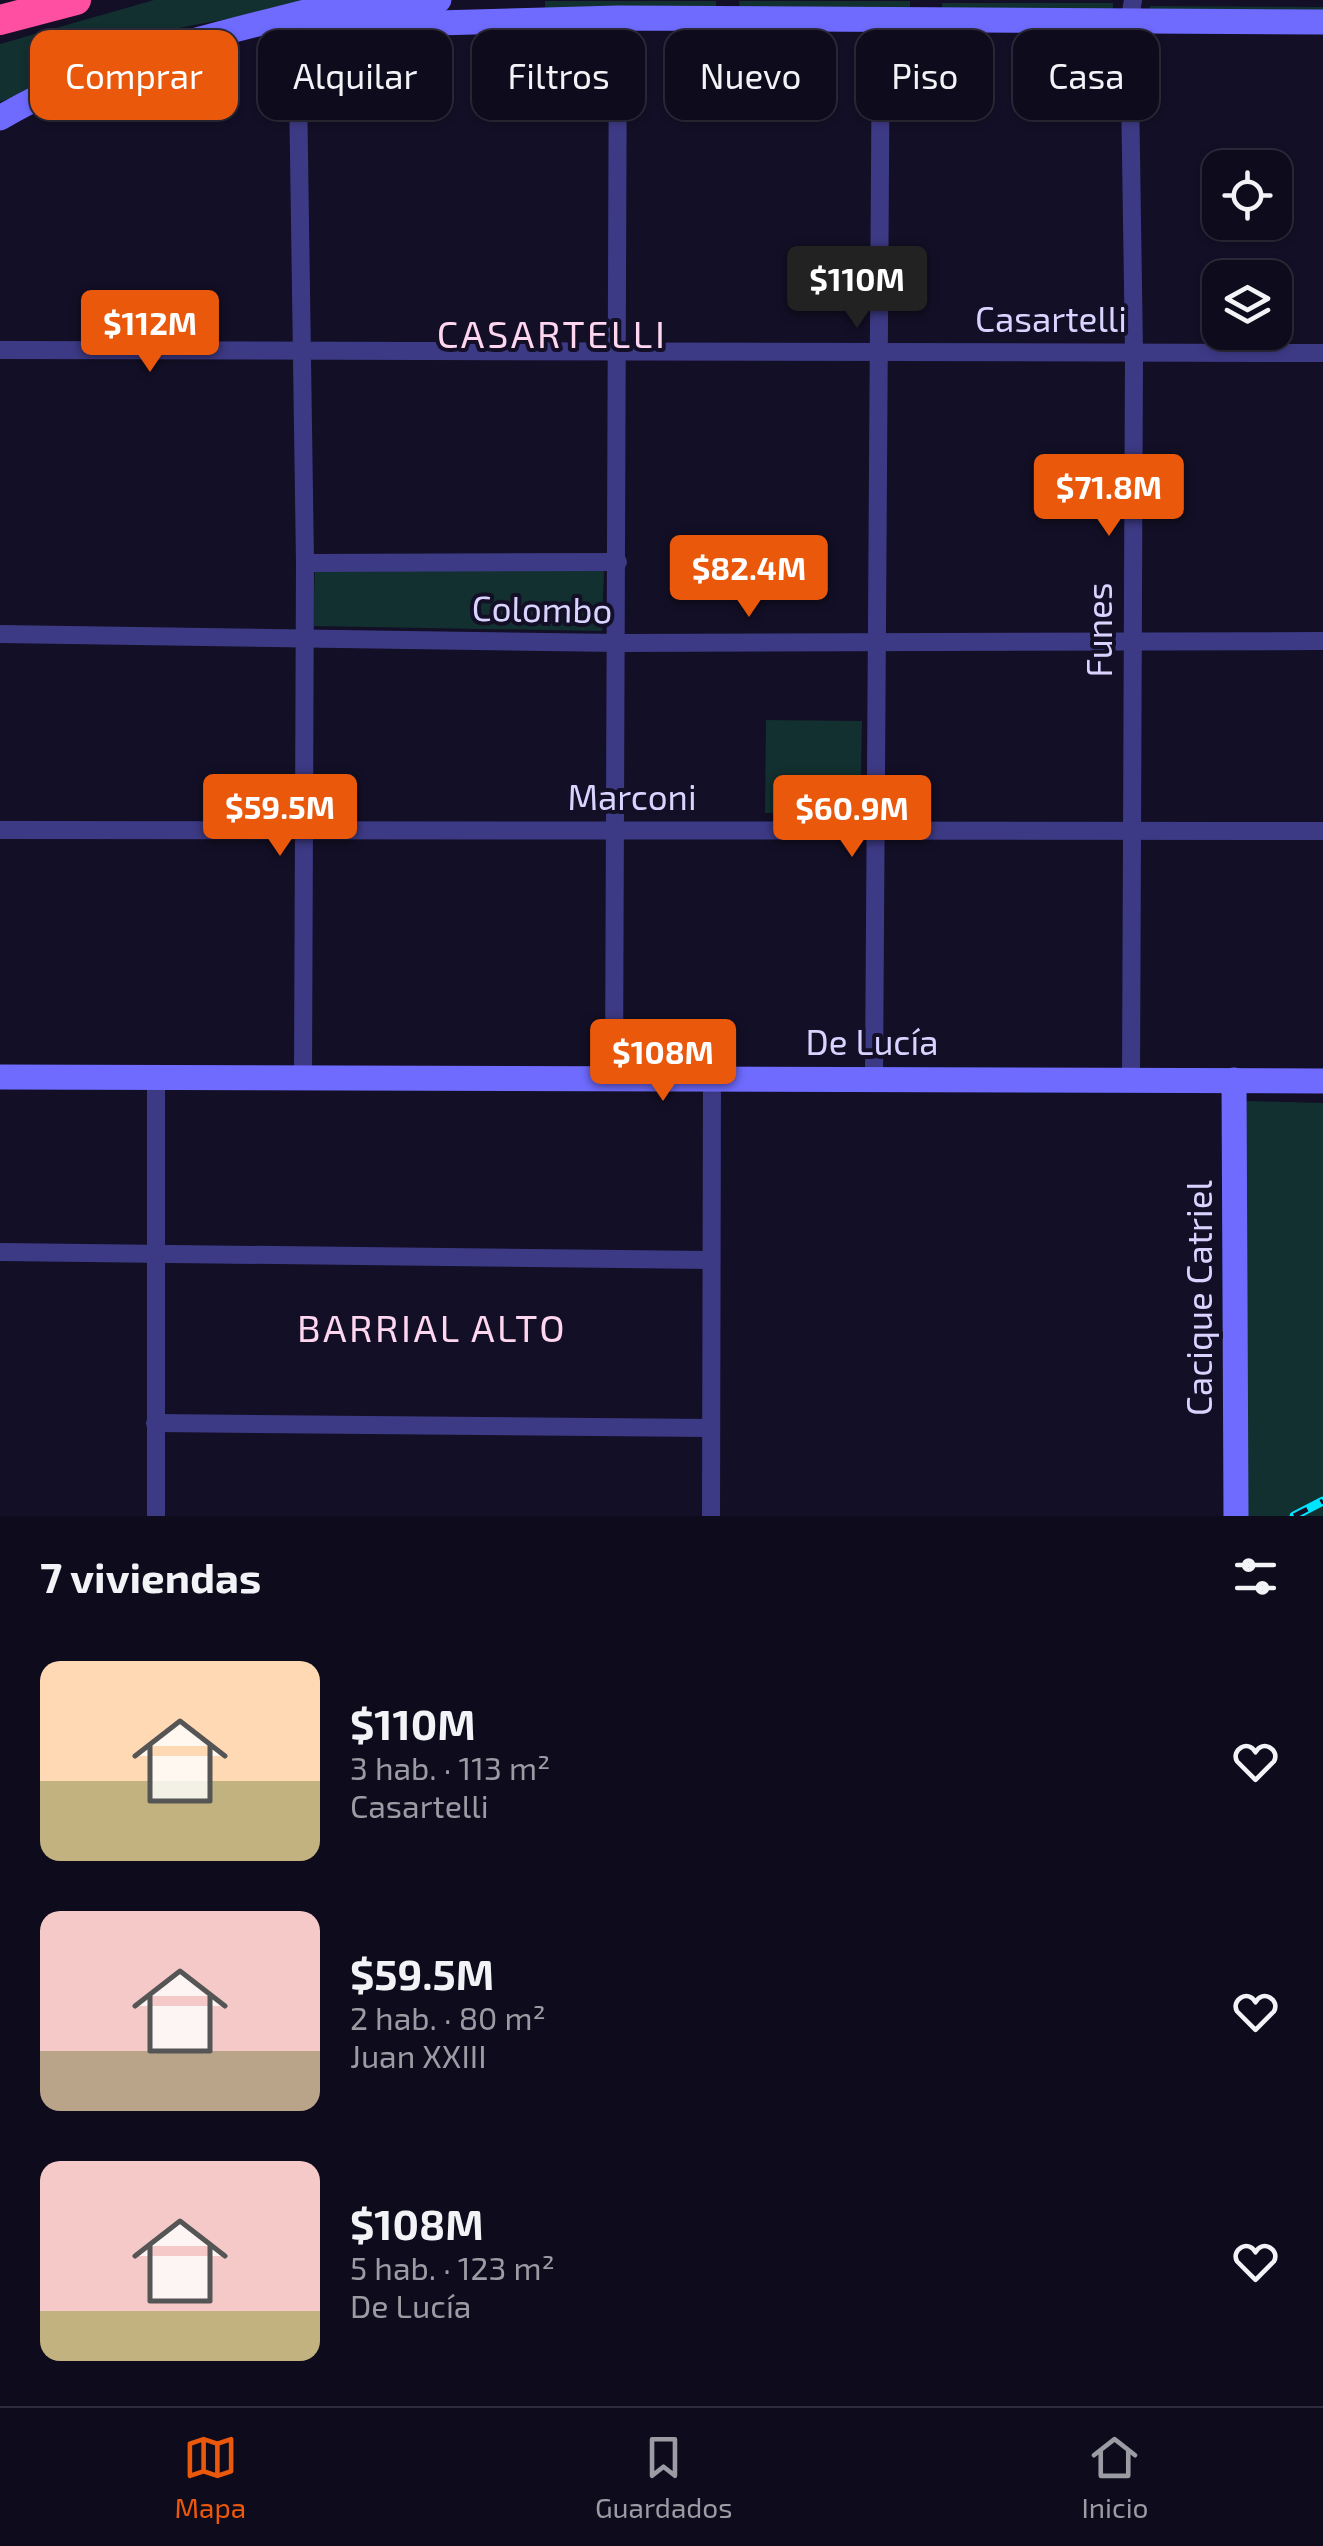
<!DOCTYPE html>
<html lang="es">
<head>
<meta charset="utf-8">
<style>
	body { margin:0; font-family:"Exo 2",sans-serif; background:#171425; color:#f1f3f6; height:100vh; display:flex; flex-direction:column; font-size:38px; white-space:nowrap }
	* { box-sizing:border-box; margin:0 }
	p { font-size:32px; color:#9b9ba3 }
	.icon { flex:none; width:55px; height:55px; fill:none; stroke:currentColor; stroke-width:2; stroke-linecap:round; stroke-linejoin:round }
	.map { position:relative; height:1516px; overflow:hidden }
	.side { display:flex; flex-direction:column; background:#0e0b1c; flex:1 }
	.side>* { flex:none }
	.top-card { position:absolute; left:30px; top:30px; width:1265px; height:90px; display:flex; gap:20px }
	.controls { position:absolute; left:1202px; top:150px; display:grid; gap:20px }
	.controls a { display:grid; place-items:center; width:90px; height:90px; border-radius:20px; background:#0e0b1c; box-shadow:0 2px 8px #0004,0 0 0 2px #2e2b3b; font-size:50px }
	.price { position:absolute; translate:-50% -85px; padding:0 22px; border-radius:10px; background:#ea580c; color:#fff; font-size:32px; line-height:65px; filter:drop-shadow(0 2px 5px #0008) }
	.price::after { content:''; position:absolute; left:50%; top:60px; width:30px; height:22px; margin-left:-15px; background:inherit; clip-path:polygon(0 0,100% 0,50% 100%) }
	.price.current { background:#222; color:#fff }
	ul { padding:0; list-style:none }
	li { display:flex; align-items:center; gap:30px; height:250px; padding:0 40px }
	li span { display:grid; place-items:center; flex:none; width:280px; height:200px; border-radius:20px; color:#555 }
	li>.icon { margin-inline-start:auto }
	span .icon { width:120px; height:120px; fill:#fffc; stroke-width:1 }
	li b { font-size:42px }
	h2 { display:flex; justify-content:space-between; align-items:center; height:120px; padding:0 40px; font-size:42px }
	.chip { padding:0 35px; border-radius:20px; background:#0e0b1c; box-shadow:0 2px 8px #0004,0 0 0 2px #2e2b3b; font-size:35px; line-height:90px }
	.chip.current { background:#ea580c; color:#fff }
	.tabs { display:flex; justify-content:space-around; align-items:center; height:140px; border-top:2px solid #2e2b3b; background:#0e0b1c; font-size:28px; color:#9b9ba3 }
	.tabs a { display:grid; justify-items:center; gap:5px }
	.tabs .current { color:#ea580c }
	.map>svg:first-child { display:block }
	.green { fill:#12302f }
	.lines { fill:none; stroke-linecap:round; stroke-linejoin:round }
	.street { stroke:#3d3a85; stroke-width:18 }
	.secondary { stroke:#6f6bff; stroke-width:25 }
	.highway { stroke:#ff4fa3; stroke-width:30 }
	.rail-casing { stroke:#00e5ff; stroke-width:9 }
	.rail { stroke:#130f26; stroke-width:5; stroke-dasharray:15; stroke-linecap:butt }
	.labels { text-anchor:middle; stroke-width:8; stroke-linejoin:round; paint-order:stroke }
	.street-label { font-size:35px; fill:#d9d4ff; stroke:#130f26 }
	.neighbourhood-label { font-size:38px; letter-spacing:2.5px; fill:#ffd6f0; stroke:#130f26 }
</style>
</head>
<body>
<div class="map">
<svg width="1323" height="1516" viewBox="0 0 1323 1516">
	<rect width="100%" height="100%" fill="#130f26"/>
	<g class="green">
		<polygon points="154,0 327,0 163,31 115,60 0,102 0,44"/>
		<rect x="545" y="1" width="171" height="10"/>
		<polygon points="739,1 910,1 910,11 740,11"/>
		<rect x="942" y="3" width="171" height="10"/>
		<polygon points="1150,6 1323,7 1323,17 1150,16"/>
		<polygon points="315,566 604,571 602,631 313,626"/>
		<polygon points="766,720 862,721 860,814 765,813"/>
		<polygon points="1246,1101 1323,1103 1323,1516 1245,1516"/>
	</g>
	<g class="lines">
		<g class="street">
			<polyline points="297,18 305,563 303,1079"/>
			<polyline points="0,350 1323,353"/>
			<polyline points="305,563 618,562"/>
			<polyline points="0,634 618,643 1323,641"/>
			<polyline points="0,830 1323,831"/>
			<polyline points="614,1076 618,18"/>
			<polyline points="874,1077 881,18"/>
			<polyline points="156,1078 156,1516"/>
			<polyline points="1131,1081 1134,352 1129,23 1133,0"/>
			<polyline points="0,1252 711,1260"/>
			<polyline points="155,1423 711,1428"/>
			<polyline points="711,1516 712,1078"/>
		</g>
		<g class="secondary">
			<polyline points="297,18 328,26 618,18 1323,22"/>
			<path d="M0 118C99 59 209 37 317 9 355 0 401 3 439 0"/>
			<polyline points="0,1077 1323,1081"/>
			<polyline points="1234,1080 1236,1516"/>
		</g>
		<polyline class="highway" points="0,20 76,0"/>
		<defs>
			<polyline id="rail" points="1294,1516 1323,1501"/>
		</defs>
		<use href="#rail" class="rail-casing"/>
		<use href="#rail" class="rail"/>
	</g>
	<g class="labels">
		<g class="street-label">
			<text x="1051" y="332">Casartelli</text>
			<text transform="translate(542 610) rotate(1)" y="12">Colombo</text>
			<text transform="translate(1100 630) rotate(-90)" y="12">Funes</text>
			<text x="632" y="810">Marconi</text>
			<text x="872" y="1055">De Lucía</text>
			<text transform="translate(1200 1298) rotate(-90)" y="12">Cacique Catriel</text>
		</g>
		<g class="neighbourhood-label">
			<text x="552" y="348">CASARTELLI</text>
			<text x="432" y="1342">BARRIAL ALTO</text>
		</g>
	</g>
</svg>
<div class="controls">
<a><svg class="icon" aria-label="locate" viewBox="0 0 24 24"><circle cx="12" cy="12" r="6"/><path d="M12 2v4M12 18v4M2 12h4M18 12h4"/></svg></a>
<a><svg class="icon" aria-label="layers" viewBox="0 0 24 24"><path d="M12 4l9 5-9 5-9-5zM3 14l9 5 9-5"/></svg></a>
</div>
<b class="price current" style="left:857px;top:331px">$110M</b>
<b class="price" style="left:150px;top:375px">$112M</b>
<b class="price" style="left:1109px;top:539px">$71.8M</b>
<b class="price" style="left:749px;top:620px">$82.4M</b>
<b class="price" style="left:280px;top:859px">$59.5M</b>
<b class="price" style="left:852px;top:860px">$60.9M</b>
<b class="price" style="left:663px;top:1104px">$108M</b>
<div class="top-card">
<a class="chip current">Comprar</a>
<a class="chip">Alquilar</a>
<a class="chip">Filtros</a>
<a class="chip">Nuevo</a>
<a class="chip">Piso</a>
<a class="chip">Casa</a>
</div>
</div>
<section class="side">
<h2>7 viviendas<svg class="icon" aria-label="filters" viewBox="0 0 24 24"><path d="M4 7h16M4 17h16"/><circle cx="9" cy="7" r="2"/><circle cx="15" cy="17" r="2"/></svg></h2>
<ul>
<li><span style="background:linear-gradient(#ffd9b3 60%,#c2b280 0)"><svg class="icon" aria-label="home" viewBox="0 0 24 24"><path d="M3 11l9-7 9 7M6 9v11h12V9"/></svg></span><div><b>$110M</b><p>3 hab. · 113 m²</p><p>Casartelli</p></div><svg class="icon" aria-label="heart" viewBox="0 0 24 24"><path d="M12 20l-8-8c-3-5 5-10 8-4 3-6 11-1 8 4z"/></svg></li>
<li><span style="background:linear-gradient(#f6c9c9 70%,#b9a48a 0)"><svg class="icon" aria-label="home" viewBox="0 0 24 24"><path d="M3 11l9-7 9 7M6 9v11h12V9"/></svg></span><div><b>$59.5M</b><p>2 hab. · 80 m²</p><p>Juan XXIII</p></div><svg class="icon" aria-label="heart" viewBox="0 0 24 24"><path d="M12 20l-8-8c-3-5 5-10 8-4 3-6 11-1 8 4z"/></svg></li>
<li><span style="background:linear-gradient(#f6c9c9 75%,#c2b280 0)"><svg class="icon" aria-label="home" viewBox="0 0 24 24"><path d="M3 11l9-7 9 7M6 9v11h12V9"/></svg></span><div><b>$108M</b><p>5 hab. · 123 m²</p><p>De Lucía</p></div><svg class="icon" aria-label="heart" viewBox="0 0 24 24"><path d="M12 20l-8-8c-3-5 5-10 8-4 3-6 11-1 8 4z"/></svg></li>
</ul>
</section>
<nav class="tabs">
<a class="current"><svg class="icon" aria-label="map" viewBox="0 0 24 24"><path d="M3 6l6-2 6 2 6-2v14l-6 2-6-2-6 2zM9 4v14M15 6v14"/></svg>Mapa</a>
<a><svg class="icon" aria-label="saved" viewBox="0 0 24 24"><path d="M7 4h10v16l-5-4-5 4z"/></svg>Guardados</a>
<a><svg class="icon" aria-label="home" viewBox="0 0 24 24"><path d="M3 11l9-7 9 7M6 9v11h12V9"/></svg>Inicio</a>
</nav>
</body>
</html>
